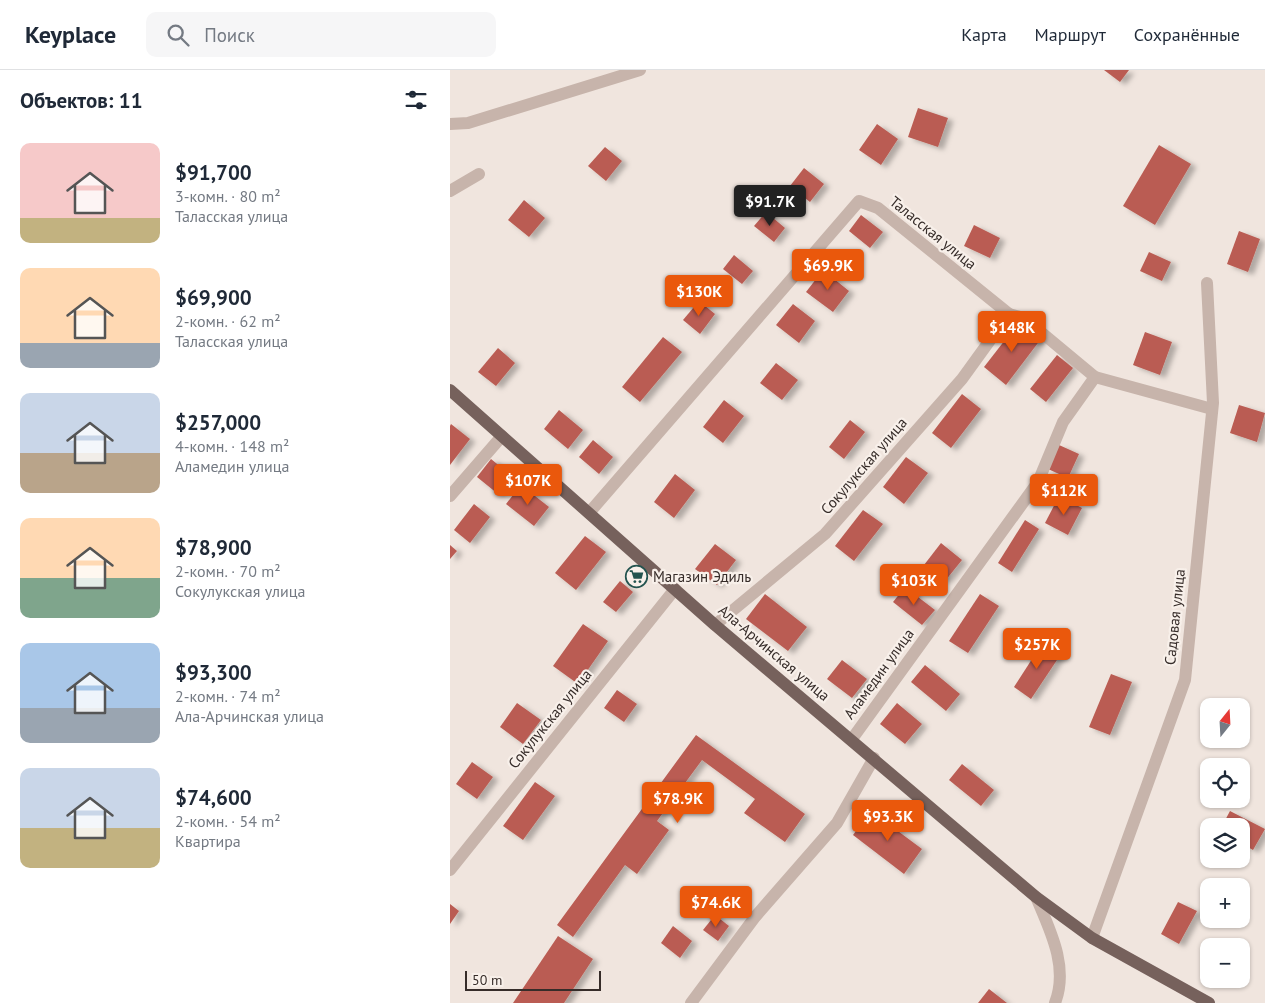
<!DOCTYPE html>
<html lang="ru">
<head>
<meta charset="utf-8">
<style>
	body { margin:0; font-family:"PT Sans",sans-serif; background:#f6f6f7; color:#1f2937; height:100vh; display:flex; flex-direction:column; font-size:19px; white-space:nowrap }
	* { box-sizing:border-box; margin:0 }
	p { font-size:16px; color:#747a83 }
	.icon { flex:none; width:28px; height:28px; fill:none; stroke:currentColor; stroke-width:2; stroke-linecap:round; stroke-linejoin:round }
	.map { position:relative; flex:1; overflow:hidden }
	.details { display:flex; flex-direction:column; background:#fff; width:450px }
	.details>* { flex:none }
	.needle { width:32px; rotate:18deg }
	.buttons { position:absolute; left:750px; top:628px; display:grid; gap:10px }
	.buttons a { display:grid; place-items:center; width:50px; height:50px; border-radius:10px; background:#fff; box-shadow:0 1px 4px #0004; font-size:25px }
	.scale { position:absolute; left:15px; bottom:12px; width:136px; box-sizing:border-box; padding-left:5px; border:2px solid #362c29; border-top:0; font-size:14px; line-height:18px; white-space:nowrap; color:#362c29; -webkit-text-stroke:4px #f8f0ea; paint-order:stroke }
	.price { position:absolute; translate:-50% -42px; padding:0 11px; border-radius:5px; background:#ea580c; color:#fff; font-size:16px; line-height:32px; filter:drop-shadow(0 1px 2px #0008) }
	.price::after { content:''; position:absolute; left:50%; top:30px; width:15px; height:11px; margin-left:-8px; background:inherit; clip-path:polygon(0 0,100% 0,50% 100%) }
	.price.current { background:#222; color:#fff }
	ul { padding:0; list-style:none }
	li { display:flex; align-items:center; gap:15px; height:125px; padding:0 20px }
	li span { display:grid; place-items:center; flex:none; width:140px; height:100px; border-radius:10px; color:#555 }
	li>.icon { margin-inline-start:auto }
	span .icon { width:60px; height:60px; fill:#fffc; stroke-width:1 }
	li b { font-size:21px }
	h2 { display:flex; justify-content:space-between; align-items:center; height:60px; padding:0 20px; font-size:21px }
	header { display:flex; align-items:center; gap:30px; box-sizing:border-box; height:70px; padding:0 25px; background:#fff; border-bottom:1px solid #e0e1e3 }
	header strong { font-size:24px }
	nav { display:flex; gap:28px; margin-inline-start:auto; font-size:18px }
	.search { width:350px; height:45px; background:#f6f6f7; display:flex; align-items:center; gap:12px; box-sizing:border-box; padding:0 18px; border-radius:10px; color:#747a83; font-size:19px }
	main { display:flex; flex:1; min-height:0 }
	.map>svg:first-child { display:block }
	.building { fill:#ba5c52; filter:url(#shadow) }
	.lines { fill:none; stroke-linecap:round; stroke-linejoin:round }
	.minor { stroke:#c7b4ab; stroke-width:12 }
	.major { stroke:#76615c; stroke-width:12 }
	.labels { text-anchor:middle; stroke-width:4.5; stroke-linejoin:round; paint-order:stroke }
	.street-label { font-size:15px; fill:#362c29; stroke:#f8f0ea }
	.poi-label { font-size:15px; fill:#362c29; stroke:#f8f0ea; text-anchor:start }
</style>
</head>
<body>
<header>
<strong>Keyplace</strong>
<div class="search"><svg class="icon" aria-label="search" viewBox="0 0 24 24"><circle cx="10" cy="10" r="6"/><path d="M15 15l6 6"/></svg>Поиск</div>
<nav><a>Карта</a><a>Маршрут</a><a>Сохранённые</a></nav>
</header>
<main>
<section class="details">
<h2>Объектов: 11<svg class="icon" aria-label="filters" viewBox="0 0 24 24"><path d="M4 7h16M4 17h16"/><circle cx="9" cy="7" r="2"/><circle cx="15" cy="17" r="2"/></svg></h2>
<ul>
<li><span style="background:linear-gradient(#f6c9c9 75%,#c2b280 0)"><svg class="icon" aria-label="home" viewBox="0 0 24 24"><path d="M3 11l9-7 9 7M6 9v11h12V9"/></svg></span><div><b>$91,700</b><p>3-комн. · 80 m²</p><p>Таласская улица</p></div></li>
<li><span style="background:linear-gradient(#ffd9b3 75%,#9aa5b1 0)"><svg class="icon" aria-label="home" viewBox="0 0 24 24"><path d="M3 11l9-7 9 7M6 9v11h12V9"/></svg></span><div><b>$69,900</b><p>2-комн. · 62 m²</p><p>Таласская улица</p></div></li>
<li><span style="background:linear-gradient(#c9d6e8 60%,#b9a48a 0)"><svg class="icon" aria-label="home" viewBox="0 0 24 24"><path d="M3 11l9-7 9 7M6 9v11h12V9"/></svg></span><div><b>$257,000</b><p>4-комн. · 148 m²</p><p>Аламедин улица</p></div></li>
<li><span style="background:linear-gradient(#ffd9b3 60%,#7fa58c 0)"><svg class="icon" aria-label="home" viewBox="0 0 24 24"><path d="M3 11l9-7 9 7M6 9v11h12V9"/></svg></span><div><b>$78,900</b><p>2-комн. · 70 m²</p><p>Сокулукская улица</p></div></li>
<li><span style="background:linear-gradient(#a9c7e8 65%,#9aa5b1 0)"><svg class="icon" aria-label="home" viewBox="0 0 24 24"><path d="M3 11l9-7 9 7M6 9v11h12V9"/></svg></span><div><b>$93,300</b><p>2-комн. · 74 m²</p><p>Ала-Арчинская улица</p></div></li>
<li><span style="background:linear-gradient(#c9d6e8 60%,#c2b280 0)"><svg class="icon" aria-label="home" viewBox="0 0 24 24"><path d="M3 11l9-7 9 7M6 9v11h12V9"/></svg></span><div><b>$74,600</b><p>2-комн. · 54 m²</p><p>Квартира</p></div></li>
</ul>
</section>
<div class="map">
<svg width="815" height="933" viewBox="0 0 815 933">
	<defs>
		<filter id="shadow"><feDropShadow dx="5.5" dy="3" stdDeviation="2.5" flood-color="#0004"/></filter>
	</defs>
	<rect width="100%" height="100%" fill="#f0e5de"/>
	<g class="building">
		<polygon points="654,0 679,0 670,12"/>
		<polygon points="468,38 498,48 488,77 458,67"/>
		<polygon points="427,54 448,69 431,95 409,80"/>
		<polygon points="709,75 741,94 705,155 673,136"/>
		<polygon points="155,77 172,91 156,111 138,96"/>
		<polygon points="354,98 374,114 360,132 340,116"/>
		<polygon points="74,130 95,148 79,167 58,150"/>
		<polygon points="316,142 335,158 324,172 304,156"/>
		<polygon points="411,145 433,162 420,178 399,161"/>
		<polygon points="524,155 550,168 540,188 514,176"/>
		<polygon points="789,161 810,169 798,202 777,194"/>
		<polygon points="699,182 721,192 712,211 690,201"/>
		<polygon points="284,185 303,201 292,214 273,199"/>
		<polygon points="373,200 399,221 383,242 356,222"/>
		<polygon points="249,231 265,244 250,264 233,250"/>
		<polygon points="343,234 365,251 349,273 326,255"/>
		<polygon points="569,252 591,269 556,315 534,297"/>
		<polygon points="695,262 722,272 710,305 683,295"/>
		<polygon points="213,267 232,282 190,332 172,317"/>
		<polygon points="48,278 65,293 46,316 28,302"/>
		<polygon points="607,285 623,298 596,332 580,319"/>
		<polygon points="326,293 348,310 332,330 310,313"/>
		<polygon points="512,324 531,339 501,378 482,363"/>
		<polygon points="274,330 294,346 273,373 253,357"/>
		<polygon points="789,335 815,343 807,372 780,363"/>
		<polygon points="109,340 133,360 118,379 94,359"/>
		<polygon points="400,350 415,362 394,389 379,377"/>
		<polygon points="1,354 20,369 0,395 0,356"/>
		<polygon points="143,370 163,387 149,404 129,387"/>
		<polygon points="609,375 629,384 618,408 598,399"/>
		<polygon points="456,387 478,403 454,434 433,417"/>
		<polygon points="41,389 62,406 48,424 27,407"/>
		<polygon points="225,404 245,420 224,448 204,432"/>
		<polygon points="71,415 99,437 84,456 56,434"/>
		<polygon points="609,426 632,438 618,465 595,453"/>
		<polygon points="24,434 40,447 20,473 4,460"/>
		<polygon points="413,440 433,454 404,491 385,476"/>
		<polygon points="575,450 589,459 562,502 548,493"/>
		<polygon points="135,466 156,482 126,520 105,503"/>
		<polygon points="491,473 512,490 495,511 474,495"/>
		<polygon points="265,474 286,490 267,515 245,499"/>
		<polygon points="0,475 7,481 0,489"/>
		<polygon points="170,511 183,522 166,542 153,532"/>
		<polygon points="455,517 485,540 472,555 443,532"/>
		<polygon points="315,524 357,557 338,581 296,549"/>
		<polygon points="530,524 549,536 518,583 499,571"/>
		<polygon points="133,554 158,571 128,614 103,596"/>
		<polygon points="593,572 611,584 581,629 564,617"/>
		<polygon points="392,590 417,609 402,628 377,609"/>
		<polygon points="475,595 510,624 496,641 461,612"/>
		<polygon points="661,604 682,612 660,665 639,657"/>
		<polygon points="167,620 187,634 174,652 154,638"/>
		<polygon points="67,633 91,650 73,674 50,657"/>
		<polygon points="447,633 472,654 455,674 430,654"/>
		<polygon points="246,665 355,744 335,772 294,743 305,729 252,690 207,751 219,760 187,804 175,795 123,867 107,855"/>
		<polygon points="22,692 43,707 27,729 6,714"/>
		<polygon points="512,694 544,720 531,736 499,710"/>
		<polygon points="85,712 105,726 73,770 53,756"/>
		<polygon points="421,741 472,779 454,804 403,765"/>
		<polygon points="780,741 815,759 803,780 791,773 791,756 772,756"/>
		<polygon points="728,832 747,841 729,874 711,864"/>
		<polygon points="0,834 9,841 0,854"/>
		<polygon points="265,845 279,856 268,871 253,860"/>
		<polygon points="223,856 242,871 230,888 211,873"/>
		<polygon points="108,866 143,889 114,933 63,933"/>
		<polygon points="539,919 557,933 528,933"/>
	</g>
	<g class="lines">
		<g class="minor">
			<polyline points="0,54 18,53 190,0"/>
			<polyline points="0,121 29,104"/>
			<polyline points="559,244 574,248 645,307 762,339"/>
			<polyline points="0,426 52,366"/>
			<polyline points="139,443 409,131 428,138 559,244 512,309 375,464 265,555"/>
			<polyline points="402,669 588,412 613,352 645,307"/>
			<polyline points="0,800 225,519"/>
			<path d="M586 827C600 860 619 897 605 933"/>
			<polyline points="642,868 735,610 763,333 757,213"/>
			<polyline points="241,933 305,847 387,753 424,688"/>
		</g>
		<polyline class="major" points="0,320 265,555 586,827 642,868 759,933"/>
	</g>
	<defs>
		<symbol id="supermarket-ring" viewBox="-11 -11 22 22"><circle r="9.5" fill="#f8f0ea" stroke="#23534f" stroke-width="1.5"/><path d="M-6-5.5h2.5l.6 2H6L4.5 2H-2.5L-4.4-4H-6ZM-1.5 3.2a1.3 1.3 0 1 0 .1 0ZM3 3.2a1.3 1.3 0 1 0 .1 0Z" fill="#23534f"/></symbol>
	</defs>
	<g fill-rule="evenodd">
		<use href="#supermarket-ring" x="174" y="494" width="25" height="25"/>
	</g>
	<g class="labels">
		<g class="street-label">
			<text transform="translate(483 163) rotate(39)" y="5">Таласская улица</text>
			<text transform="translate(414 396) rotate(-49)" y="5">Сокулукская улица</text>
			<text transform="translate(725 547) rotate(-84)" y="5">Садовая улица</text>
			<text transform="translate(324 583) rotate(40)" y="5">Ала-Арчинская улица</text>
			<text transform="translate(429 604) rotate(-54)" y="5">Аламедин улица</text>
			<text transform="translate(100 649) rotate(-51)" y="5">Сокулукская улица</text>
		</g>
		<g class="poi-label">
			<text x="203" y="512">Магазин Эдиль</text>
		</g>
	</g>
</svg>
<div class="buttons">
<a><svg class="needle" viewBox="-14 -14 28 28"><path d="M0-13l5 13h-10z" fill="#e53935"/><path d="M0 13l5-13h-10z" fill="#747a83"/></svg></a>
<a><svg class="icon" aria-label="locate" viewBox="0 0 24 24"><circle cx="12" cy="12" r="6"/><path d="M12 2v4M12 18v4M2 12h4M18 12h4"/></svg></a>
<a><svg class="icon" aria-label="layers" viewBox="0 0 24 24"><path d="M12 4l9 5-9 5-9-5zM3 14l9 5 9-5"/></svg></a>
<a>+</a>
<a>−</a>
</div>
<div class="scale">50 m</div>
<b class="price current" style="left:320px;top:157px">$91.7K</b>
<b class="price" style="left:378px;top:221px">$69.9K</b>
<b class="price" style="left:249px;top:247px">$130K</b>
<b class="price" style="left:562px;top:283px">$148K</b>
<b class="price" style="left:78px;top:436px">$107K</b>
<b class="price" style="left:614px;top:446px">$112K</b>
<b class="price" style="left:464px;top:536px">$103K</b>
<b class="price" style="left:587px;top:600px">$257K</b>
<b class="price" style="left:228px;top:754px">$78.9K</b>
<b class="price" style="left:438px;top:772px">$93.3K</b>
<b class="price" style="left:266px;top:858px">$74.6K</b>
</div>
</main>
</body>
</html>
